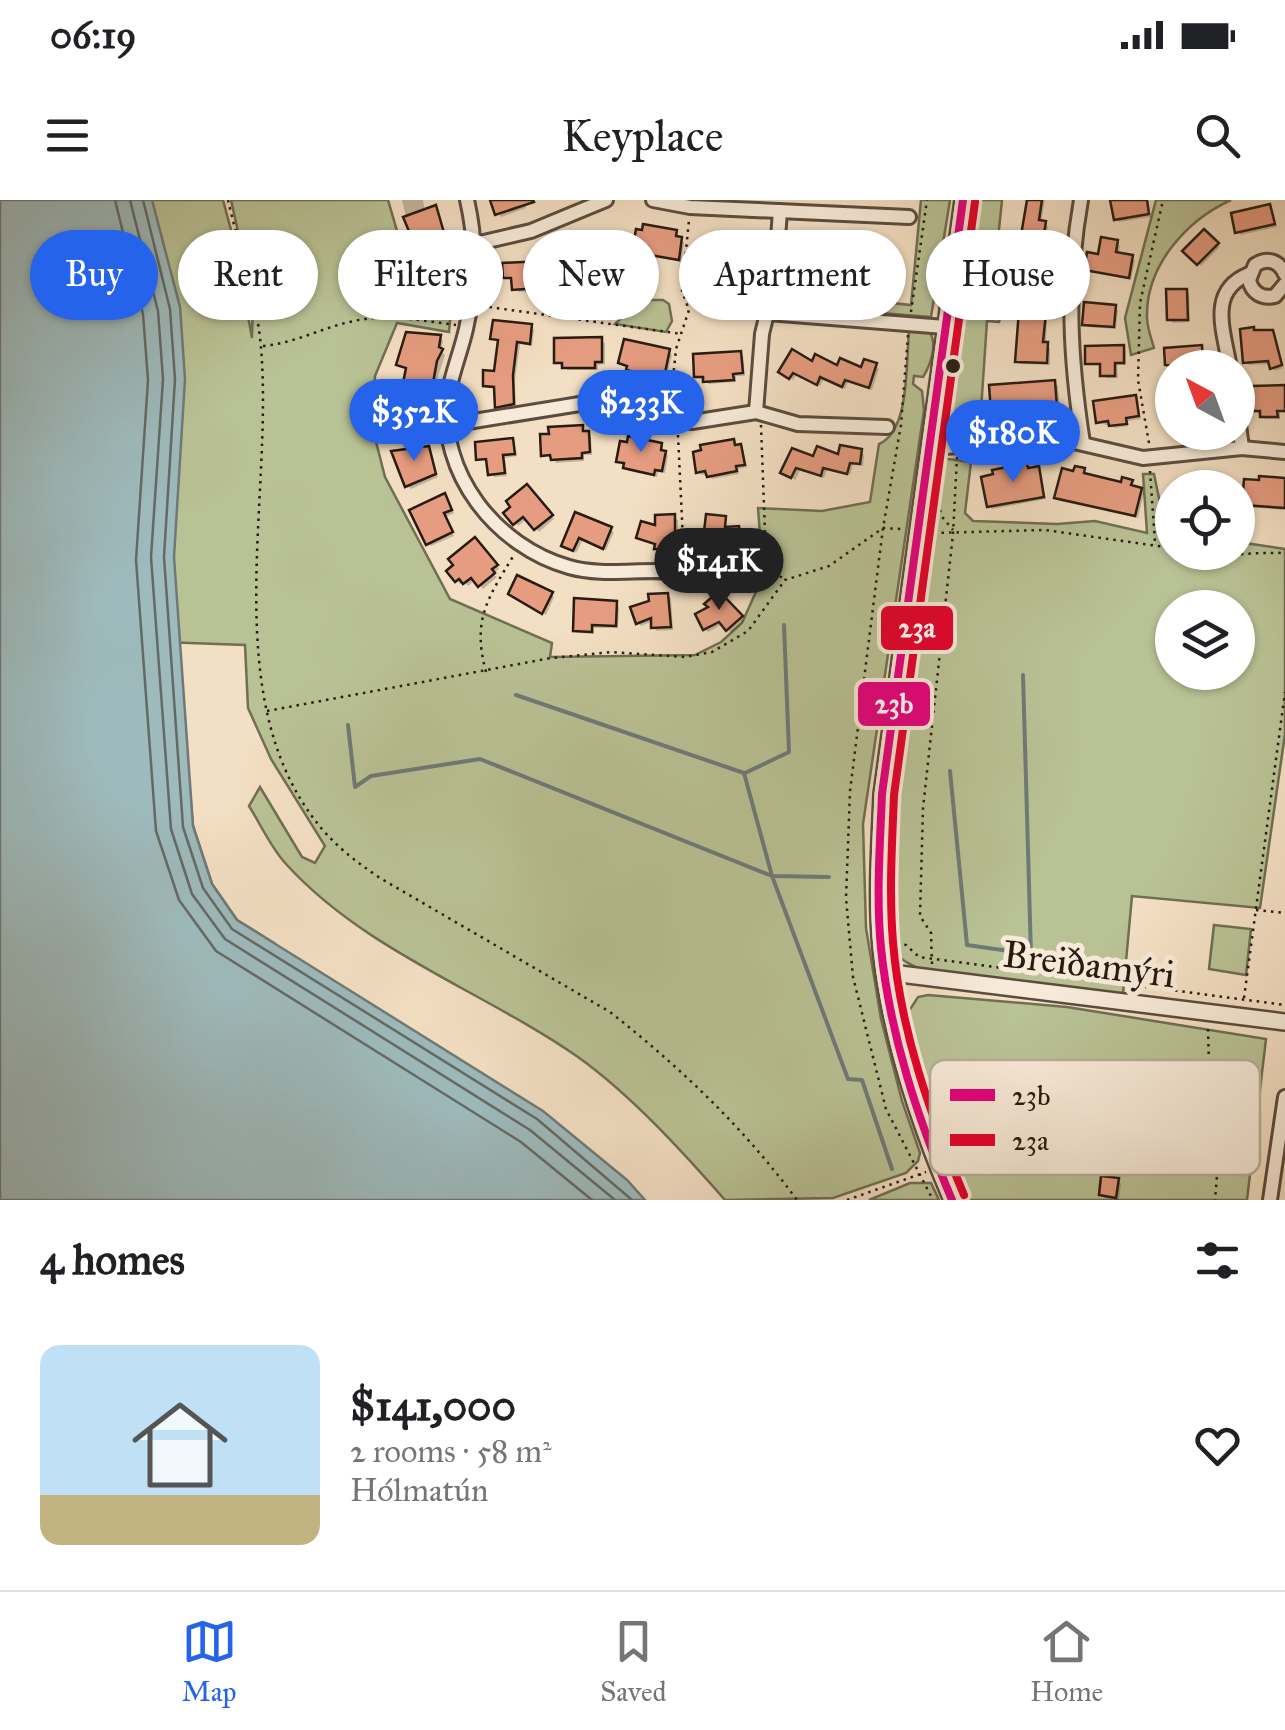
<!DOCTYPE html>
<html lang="en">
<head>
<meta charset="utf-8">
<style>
	body { margin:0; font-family:"IM FELL Great Primer",serif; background:#f2f2f2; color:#202124; height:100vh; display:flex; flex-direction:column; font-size:38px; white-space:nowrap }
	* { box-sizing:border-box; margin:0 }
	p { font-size:32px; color:#757577 }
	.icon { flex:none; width:55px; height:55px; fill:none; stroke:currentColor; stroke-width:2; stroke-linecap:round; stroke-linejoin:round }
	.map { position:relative; height:1000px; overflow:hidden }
	.panel { display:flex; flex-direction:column; background:#fff; flex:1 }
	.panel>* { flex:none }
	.guide { position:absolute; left:30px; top:30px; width:1225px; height:90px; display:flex; gap:20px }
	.needle { width:65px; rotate:319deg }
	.fabs { position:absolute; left:1155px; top:150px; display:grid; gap:20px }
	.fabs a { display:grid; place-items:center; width:100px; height:100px; border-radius:50%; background:#fff; box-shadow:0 2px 8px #0004; font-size:50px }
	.price { position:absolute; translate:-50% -85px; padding:0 22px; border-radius:35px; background:#2563eb; color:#fff; font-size:32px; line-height:65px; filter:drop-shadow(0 2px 5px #0008) }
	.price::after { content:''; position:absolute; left:50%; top:60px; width:30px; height:22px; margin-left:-15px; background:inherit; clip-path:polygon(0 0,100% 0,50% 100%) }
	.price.selected { background:#222; color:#fff }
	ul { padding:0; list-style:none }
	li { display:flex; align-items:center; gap:30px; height:250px; padding:0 40px }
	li+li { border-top:2px solid #e0e0e0 }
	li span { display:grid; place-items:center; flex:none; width:280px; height:200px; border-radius:20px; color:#555 }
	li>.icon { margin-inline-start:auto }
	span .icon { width:120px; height:120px; fill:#fffc; stroke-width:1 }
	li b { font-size:42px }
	h2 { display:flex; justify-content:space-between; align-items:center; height:120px; padding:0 40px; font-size:42px }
	.chip { padding:0 35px; border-radius:45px; background:#fff; box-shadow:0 2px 8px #0004; font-size:35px; line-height:90px }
	.chip.selected { background:#2563eb; color:#fff }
	.status { display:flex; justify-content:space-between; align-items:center; height:70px; padding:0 50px; background:#fff; direction:ltr }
	.status svg { height:28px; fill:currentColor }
	header { display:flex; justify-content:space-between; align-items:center; height:130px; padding:0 40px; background:#fff; font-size:45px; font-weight:600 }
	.dock { display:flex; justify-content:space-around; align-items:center; height:140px; border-top:2px solid #e0e0e0; background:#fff; font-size:28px; color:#757577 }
	.dock a { display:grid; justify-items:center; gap:5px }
	.dock .selected { color:#2563eb }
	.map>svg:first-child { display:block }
	.green { fill:#b9c295; stroke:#706e53; stroke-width:2.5; fill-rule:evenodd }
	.water { fill:#9ebabc; stroke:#6f7a78; stroke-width:2.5 }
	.shadow { fill:#0003 }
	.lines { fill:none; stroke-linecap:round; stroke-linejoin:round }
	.shore { stroke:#636a66; stroke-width:2.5 }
	.stream { stroke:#6f7a78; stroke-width:4 }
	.building { fill:#e69c80; stroke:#281b11; stroke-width:2.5 }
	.minor-casing { stroke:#5b4c3e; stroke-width:18 }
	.tertiary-casing { stroke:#5b4c3e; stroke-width:20 }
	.path { stroke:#281b11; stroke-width:2.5; stroke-dasharray:2.5 5; stroke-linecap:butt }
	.minor { stroke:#f7ead8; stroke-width:12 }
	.tertiary { stroke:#f7ead8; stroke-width:15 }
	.bus-1-casing { stroke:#f7ead8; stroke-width:15 }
	.bus-2-casing { stroke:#f7ead8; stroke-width:15 }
	.bus-1 { stroke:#e5007d; stroke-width:8 }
	.bus-2 { stroke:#e4002b; stroke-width:8 }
	.bus-dot { fill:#281b11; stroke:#f7ead8; stroke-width:4 }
	.labels { text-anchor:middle; stroke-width:10; stroke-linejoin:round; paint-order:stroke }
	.street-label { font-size:38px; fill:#281b11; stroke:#f7ead8 }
	.key { fill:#f7ead8; stroke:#b9ac9c; stroke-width:2.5 }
	.key-label { font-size:28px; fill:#281b11 }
	.line-badge { stroke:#f7ead8; stroke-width:4 }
	.badge-label { font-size:28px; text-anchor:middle; font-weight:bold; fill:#fff }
</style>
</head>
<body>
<div class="status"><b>06:19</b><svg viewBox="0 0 49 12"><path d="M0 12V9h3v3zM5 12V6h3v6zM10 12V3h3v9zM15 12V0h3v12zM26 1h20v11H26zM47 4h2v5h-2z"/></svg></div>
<header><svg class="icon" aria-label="menu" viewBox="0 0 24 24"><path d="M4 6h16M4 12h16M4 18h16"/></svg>Keyplace<svg class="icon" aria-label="search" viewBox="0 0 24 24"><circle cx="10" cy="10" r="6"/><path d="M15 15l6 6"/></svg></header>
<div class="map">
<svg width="1285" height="1000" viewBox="0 0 1285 1000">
	<rect width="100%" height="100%" fill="#f3dfc3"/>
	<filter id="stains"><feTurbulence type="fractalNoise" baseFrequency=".002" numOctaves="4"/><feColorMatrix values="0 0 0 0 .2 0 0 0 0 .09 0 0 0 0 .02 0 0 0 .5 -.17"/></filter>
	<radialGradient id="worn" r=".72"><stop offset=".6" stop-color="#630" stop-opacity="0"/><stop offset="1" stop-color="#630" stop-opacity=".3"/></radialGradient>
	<g class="green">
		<path d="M0 0H223L236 49 252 138 253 99 231 0H388L404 55 398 102 451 108 449 132 397 123 375 176 372 226 385 277 450 399 552 443 550 457 695 455 721 442 742 423 763 376 758 308 822 311 870 302 879 244C910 231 906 162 909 131H929C938 144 931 164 923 177L914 176 913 184 922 191 924 210 863 624 866 728 881 819 902 901 920 953 918 961 906 973 833 998 725 1000C682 951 631 895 578 857 483 791 365 751 286 664 271 648 261 625 249 606L260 587 302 657 315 663 325 646 271 559 248 508 245 445 162 442 185 533 193 626 212 684 237 720 274 743 214 788 0 357Z"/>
		<polygon points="921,0 950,0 931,117 780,105 780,91 911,105"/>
		<polygon points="970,0 1002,0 996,59 1014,67 999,122 987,121 979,240 938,240"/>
		<path d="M1156 0H1231C1187 20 1146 65 1147 117 1147 127 1151 138 1154 148L1131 155 1125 118Z"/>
		<polygon points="650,100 663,100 669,104 672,121 666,132 615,124 633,107"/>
		<path d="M933 257 971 262 965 313 973 321 1057 324 1095 321 1147 333 1143 274H1154L1166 332 1172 334V352H1238V342L1285 349V534L1260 708 1132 696 1123 794 920 769C908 763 897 759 892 746 883 720 888 674 889 646 895 516 917 386 933 257ZM1172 408H1238V472H1172Z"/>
		<polygon points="1214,725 1251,729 1246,775 1209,769"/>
		<polygon points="928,795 1067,807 1266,839 1247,1000 961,1000 927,912 909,811 918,797"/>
		<polygon points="910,983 931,983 939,1000 869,1000"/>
	</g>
	<polygon class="water" points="0,0 152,0 180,107 185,179 174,357 193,626 212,684 237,720 543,911 627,980 645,1000 0,1000"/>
	<g class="shadow">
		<polygon points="402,0 423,0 425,11 435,8 449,45 429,46 423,36 417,38 406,17"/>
		<polygon points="493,0 524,0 526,8 501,17"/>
		<polygon points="1023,0 1045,0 1041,23 1048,27 1040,80 1048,84 1046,144 1050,148 1050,165 1021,164 1018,161 1021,113 1017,109 1028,94 1031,63 1020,59 1027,1"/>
		<polygon points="1109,0 1148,0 1151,17 1119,22"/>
		<polygon points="1270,7 1277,27 1241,35 1238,32"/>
		<polygon points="676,32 684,43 681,62 635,52"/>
		<polygon points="1204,32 1220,47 1201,66 1186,51"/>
		<polygon points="606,43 616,63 608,66 610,72 595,78 603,97 597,99 588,81 570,77"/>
		<polygon points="765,43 768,46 768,65 709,66 706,63"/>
		<polygon points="1117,43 1120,46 1119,55 1135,60 1131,80 1086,70"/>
		<polygon points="842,51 891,52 894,55 891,64 881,61 876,73 853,63 849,70 827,58 821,67 808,57"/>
		<polygon points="541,64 544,67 545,84 540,84 540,91 518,92 514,80 506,77"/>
		<polygon points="442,71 454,72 454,81 440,79 437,107 420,105 417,101 437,74 441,78"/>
		<polygon points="1186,91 1189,94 1190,122 1173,123 1169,119"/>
		<polygon points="1114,107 1118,110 1116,129 1088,127 1085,124"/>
		<polygon points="531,127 534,130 532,146 520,144 515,180 516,207 498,210 495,206 496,189 485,186 496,174 500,142 493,138"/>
		<polygon points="1272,132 1283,168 1275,171 1271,164 1249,165 1246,162 1256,133"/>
		<polygon points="440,138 443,141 441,151 445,155 432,195 431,207 426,206 422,226 399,222 396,219 399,203 392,199 404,191 408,170 399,164"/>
		<polygon points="601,140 605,143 605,164 598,165 598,170 568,170 557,162"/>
		<polygon points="1123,148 1126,151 1126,165 1117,165 1118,178 1106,178 1103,166 1088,163"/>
		<polygon points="1201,148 1205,165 1171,167 1167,164"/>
		<polygon points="669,152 672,155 667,175 661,174 660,179 632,172 621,163"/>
		<polygon points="740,153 743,156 745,176 736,176 736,182 709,184 697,176"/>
		<polygon points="813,165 863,171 876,166 879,169 872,190 848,182 845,189 824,179 820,186 797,174 793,180 784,175"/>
		<polygon points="1054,183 1058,186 1060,211 1043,212 1040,209 997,215 994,212"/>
		<polygon points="1285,188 1285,213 1280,212 1280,219 1265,219 1254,210"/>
		<polygon points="1135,198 1141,219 1128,221 1128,226 1115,228 1098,222"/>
		<polygon points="1172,209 1172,228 1169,228 1163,210"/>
		<polygon points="582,228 591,237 592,255 584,255 584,261 556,263 553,258 544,255"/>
		<polygon points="512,241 517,256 505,258 507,276 494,277 489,261 479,259"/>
		<polygon points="733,241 743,250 747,267 738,269 739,274 712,279 708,274 702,275 699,272"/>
		<polygon points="661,246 668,256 665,273 658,272 657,277 629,271 618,261"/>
		<polygon points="428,249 438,277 411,289 407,286"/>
		<polygon points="861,252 864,255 863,266 853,265 850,275 827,270 824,278 800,270 795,280 783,272 815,259"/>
		<polygon points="1026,266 1041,272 1046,299 992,309 989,306"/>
		<polygon points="1084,271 1122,285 1131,282 1134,288 1141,290 1144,293 1138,318 1060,301 1057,298 1075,274"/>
		<polygon points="1213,279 1217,284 1225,284 1228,288 1179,288 1178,284"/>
		<polygon points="1285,281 1285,310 1248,307 1245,304"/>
		<polygon points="527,287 554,319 539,332 528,318 518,326 507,313"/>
		<polygon points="1172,290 1172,315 1167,291"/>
		<polygon points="448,300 454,313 446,317 454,336 431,346 428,343"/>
		<polygon points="577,315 614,332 606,350 583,340 576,353 564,345"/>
		<polygon points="674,317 678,320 678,352 660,352 658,345 638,337"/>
		<polygon points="725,319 728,329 738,329 742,332 743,346 725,347 725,354 707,352 704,348"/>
		<polygon points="474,340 499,369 493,374 497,377 483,389 475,380 468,386 464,381 460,384 449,371"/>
		<polygon points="551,394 554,397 546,415 514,397"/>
		<polygon points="719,394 744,421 731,433 723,424 708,432 705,429"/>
		<polygon points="667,395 671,398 673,430 656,431 653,421 641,426 638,422"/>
		<polygon points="615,403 619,407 618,428 594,428 594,434 579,433 575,430"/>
		<polygon points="1118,981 1121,984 1119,1000 1105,998 1101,995"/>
	</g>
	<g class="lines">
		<g class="shore">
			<polyline points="115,0 143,114 148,180 136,360 156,631 179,700 216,751 521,942 592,1000"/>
			<polyline points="130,0 158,111 163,179 151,357 171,629 192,694 225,739 530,930 615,1000"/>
			<polyline points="143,0 170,109 175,179 164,357 183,627 203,688 232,729 537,919 632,1000"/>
		</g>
		<g class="stream">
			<polyline points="1023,475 1031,755"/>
			<polyline points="516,495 744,573 772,676 848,879 862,880 892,969"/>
			<polyline points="348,525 355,587 371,576 480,559 772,676 829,677"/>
			<polyline points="950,571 967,745 1085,762"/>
			<polyline points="745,573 789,552 784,425"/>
		</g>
	</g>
	<g class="building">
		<polygon points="490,0 533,0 534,2 495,15"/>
		<polygon points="1027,0 1042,0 1039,20 1046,21 1038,77 1046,78 1044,93 1048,94 1043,142 1048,142 1047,163 1015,162 1019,110 1014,109 1016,91 1025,91 1029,61 1017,59"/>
		<polygon points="1110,0 1147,0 1149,14 1114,20"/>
		<polygon points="1270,4 1275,24 1235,33 1231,13"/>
		<polygon points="436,5 447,43 423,44 419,34 411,36 403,17"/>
		<polygon points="643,24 677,30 676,36 682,37 679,60 632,52 636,29 642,30"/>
		<polygon points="1204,29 1219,43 1197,65 1182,51"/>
		<polygon points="820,34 841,48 846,38 867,49 870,41 892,50 888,63 878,59 872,71 849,62 846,68 823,56 817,65 805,57"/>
		<polygon points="599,36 601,42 606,40 614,60 606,63 609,69 594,75 601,94 592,98 584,78 580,80 578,74 568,78 560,59 568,55 566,49"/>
		<polygon points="1101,37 1118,40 1116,52 1133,55 1129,78 1084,70 1087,52 1098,54"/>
		<polygon points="703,41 766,41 766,63 703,64"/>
		<polygon points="542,61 543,81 538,82 538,88 512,90 511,78 503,78 502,63"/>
		<polygon points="418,69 438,71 434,105 414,102"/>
		<polygon points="1166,89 1187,89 1188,120 1167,120"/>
		<polygon points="1084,102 1116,105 1114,127 1082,125"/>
		<polygon points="493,120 532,124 530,144 517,142 513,175 514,204 495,208 494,187 483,186 483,170 494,171 498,140 490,139"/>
		<polygon points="1254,127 1254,130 1273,130 1282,165 1270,169 1268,161 1243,163 1240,129"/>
		<polygon points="406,132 441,135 439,147 443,149 437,161 429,205 423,204 419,225 393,220 396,201 389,200 391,186 402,188 406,168 396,165"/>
		<polygon points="602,137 602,162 595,162 595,168 562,168 562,163 554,163 554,138"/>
		<polygon points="624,139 670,149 665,173 658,172 657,177 626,170 627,166 618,163"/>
		<polygon points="1124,145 1124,163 1115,163 1115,176 1100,176 1100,164 1085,164 1085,146"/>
		<polygon points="1202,145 1203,162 1191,163 1191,168 1165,165 1164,148"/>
		<polygon points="792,149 812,161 815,154 837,165 840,158 861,167 864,159 877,163 869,188 845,180 842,187 820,177 817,185 793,173 789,179 778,172"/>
		<polygon points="741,151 743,173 733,174 734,180 703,182 703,177 694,177 693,154"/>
		<polygon points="1055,180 1057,208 1037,210 1037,206 991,213 989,185"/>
		<polygon points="1285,185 1285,211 1277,211 1278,217 1260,217 1260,211 1251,211 1251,186"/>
		<polygon points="1136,195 1139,216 1126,218 1127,224 1109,226 1108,221 1096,223 1093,201"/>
		<polygon points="583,225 583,231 589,231 590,252 582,253 582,258 551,260 550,255 541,256 540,234 549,234 548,227"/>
		<polygon points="628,236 662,243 661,250 666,251 662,271 655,270 654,275 623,268 624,263 616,262 620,241 627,242"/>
		<polygon points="513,238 515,254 503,255 505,273 488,275 486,259 476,260 475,242"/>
		<polygon points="734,239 735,245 741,244 745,265 736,266 737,271 707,277 705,271 696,273 693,252 701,250 700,245"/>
		<polygon points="840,245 862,249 860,264 850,263 847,274 823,268 821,276 796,268 791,278 780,273 792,248 813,256 817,246 838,254"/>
		<polygon points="429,246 436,274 405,287 391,251"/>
		<polygon points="1027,263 1028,268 1039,266 1044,297 987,307 981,277 993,274 992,270"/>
		<polygon points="1075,266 1085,268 1084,273 1121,282 1122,277 1133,280 1131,285 1142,288 1135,316 1054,298 1062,268 1073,271"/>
		<polygon points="1259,276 1285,278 1285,308 1242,305 1244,279 1259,280"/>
		<polygon points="527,284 553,315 534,330 523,317 513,325 503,313 510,307 506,301"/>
		<polygon points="445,293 452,310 444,313 453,332 426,345 409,310"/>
		<polygon points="575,312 612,327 603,349 579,338 573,351 561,346"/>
		<polygon points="675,314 675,350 654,349 655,344 636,338 641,321 655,325 655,315"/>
		<polygon points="706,314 726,316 725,327 739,326 741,344 723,345 722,352 702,349"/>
		<polygon points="475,337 498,365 492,369 495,373 478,387 471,378 463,384 459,379 455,382 446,371 453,365 448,359"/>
		<polygon points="517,375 553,392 542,414 508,394"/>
		<polygon points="719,391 743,416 726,431 719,422 703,430 695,414 708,407 704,404"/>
		<polygon points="668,393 671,427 651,428 651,418 636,424 630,407 649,401 648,394"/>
		<polygon points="574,398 617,401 616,426 592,425 592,432 573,431"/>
		<polygon points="1101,976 1119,978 1116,998 1099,995"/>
	</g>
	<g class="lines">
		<defs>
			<g id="minor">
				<path d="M467 0C477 43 476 86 466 129 461 151 452 173 448 195 437 273 497 347 569 367 607 378 649 366 691 374"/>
				<polyline points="653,0 690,7 909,17"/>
				<path d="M1081 0C1066 86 1070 158 1083 243"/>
				<polyline points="475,44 531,31 606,0"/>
				<path d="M1285 74C1279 61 1268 57 1255 65L1249 80C1252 93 1262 99 1275 96L1285 84"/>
				<polyline points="768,113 945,127"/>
				<path d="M1230 168C1224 131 1207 91 1249 74"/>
				<polyline points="756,212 762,134 775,80 780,11"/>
				<polyline points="1238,217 1242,248"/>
				<polyline points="449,225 592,202 678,221 692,222 756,212 798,224 887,227"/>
				<polyline points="930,248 1061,239 1143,258 1242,248 1285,252"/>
				<polyline points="1270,1000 1285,897"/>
			</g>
			<g id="tertiary">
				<polyline points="884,772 1285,822"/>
				<path d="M952 1000C918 921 890 835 881 749 876 698 880 645 882 594L963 0"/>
			</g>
		</defs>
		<use href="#minor" class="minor-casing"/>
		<use href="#tertiary" class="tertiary-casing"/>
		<g class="path">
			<path d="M228 0C238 45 258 104 261 148 274 300 215 502 322 629 339 649 358 663 380 678L610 812C680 867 744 928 797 1000"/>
			<polyline points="482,106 682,134"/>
			<polyline points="911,112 927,0"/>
			<polyline points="908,135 901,225 883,328 850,591 846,698 853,777 886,909 933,1000"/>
			<path d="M263 146C296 143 323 127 354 121 388 113 422 121 456 125"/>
			<polyline points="670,208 676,149 689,110 682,91 689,20"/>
			<polyline points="761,225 766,360 769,369 784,379"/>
			<polyline points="948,231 980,0"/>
			<polyline points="678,235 684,361"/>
			<polyline points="1149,243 1138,180 1140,103 1163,0"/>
			<polyline points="1150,271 1155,342"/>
			<polyline points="937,303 943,318 953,330"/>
			<polyline points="934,333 1045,330 1172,348"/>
			<path d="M1196 352C1226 357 1254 352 1285 353"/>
			<polyline points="706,375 768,369"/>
			<path d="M486 472C472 420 487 399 514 355"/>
			<polyline points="267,511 551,458 611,452 685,457 712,452 748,431 785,380 829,366 883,328 902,329"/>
			<polyline points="1256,710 1285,713"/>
			<polyline points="897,743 906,745 919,757 1285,805"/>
			<polyline points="932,764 931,733 920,716 923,608 953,334 957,257"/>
			<polyline points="1244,798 1285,492"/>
			<polyline points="1208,829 1209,866 1222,915 1215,1000"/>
			<polyline points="847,1000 926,972"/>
		</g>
		<use href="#minor" class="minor"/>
		<use href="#tertiary" class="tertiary"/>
		<defs>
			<path id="bus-1" d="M952 1000C918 919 890 836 881 748 876 697 880 645 882 594L963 0"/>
			<path id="bus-2" d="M964 995C930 914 900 830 893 742 889 693 892 644 894 595L975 2"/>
		</defs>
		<use href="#bus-1" class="bus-1-casing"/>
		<use href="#bus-2" class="bus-2-casing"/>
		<use href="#bus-1" class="bus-1"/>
		<use href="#bus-2" class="bus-2"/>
	</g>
	<circle class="bus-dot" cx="953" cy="166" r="9"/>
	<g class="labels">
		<g class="street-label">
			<text transform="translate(1089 764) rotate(7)" y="13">Breiðamýri</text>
		</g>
	</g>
	<rect x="930" y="860" width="330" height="115" rx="15" class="key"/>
	<rect x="950" y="889" width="45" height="12" fill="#e5007d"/>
	<rect x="950" y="934" width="45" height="12" fill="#e4002b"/>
	<g class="key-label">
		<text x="1012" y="905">23b</text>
		<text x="1012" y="950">23a</text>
	</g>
	<g class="line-badge">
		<rect x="879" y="404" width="76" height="48" rx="10" fill="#e4002b"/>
		<rect x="856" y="480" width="76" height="48" rx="10" fill="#e5007d"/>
	</g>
	<g class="badge-label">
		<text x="917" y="437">23a</text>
		<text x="894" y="513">23b</text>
	</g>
	<rect width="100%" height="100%" filter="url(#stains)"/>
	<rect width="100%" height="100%" fill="url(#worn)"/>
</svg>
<div class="fabs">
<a><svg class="needle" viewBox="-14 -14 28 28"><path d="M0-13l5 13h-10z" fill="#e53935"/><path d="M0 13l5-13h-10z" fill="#757577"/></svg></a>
<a><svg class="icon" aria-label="locate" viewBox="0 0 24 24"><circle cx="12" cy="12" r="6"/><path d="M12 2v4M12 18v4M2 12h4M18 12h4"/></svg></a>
<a><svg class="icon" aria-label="layers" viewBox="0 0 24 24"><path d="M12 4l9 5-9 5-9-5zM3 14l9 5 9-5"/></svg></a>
</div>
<b class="price" style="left:641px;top:255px">$233K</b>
<b class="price" style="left:414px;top:264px">$352K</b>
<b class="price" style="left:1013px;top:285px">$180K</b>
<b class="price selected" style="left:719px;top:413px">$141K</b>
<div class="guide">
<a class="chip selected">Buy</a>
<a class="chip">Rent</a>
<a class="chip">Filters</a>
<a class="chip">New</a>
<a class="chip">Apartment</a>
<a class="chip">House</a>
</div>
</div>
<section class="panel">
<h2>4 homes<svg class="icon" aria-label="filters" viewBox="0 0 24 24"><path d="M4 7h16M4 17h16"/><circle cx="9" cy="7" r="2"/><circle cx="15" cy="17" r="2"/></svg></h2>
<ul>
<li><span style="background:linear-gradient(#bfe0f5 75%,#c2b280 0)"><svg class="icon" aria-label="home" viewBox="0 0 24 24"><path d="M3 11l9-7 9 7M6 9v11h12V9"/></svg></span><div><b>$141,000</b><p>2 rooms · 58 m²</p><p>Hólmatún</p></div><svg class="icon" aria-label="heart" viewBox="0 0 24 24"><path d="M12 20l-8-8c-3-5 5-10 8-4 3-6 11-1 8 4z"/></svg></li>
</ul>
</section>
<nav class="dock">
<a class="selected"><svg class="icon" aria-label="map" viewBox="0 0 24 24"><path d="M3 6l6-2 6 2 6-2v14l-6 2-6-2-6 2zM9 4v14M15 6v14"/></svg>Map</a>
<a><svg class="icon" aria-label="saved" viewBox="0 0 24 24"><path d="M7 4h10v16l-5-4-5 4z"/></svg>Saved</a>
<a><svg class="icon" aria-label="home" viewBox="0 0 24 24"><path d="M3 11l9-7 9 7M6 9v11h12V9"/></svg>Home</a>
</nav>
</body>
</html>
